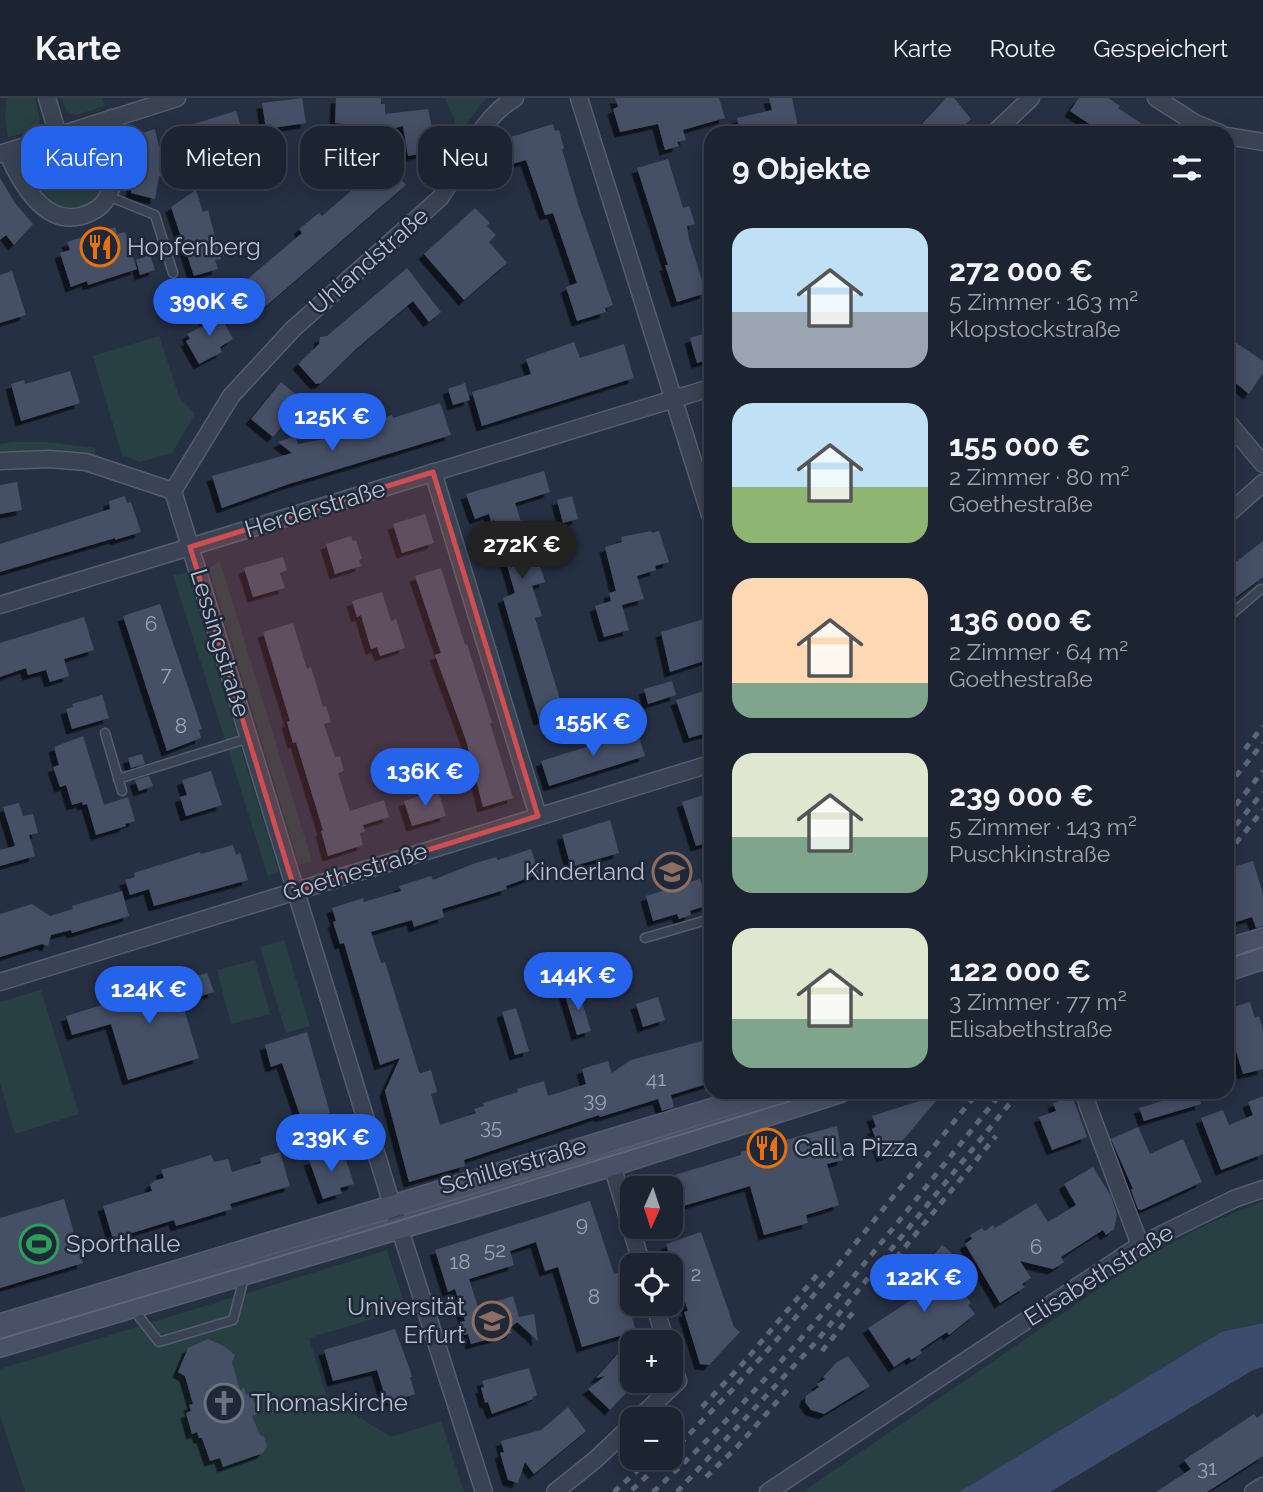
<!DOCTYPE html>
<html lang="de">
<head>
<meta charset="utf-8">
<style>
	body { margin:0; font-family:Raleway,sans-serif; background:#252c3a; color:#f1f3f6; height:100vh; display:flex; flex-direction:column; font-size:26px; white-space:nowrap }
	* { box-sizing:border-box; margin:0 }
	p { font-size:23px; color:#a0a4ac }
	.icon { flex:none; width:38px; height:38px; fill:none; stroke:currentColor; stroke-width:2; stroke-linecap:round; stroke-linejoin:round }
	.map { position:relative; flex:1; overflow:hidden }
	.sheet { position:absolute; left:704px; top:28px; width:530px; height:973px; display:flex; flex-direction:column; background:#1c2432; border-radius:21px; box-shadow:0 4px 18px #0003,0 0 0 2px #3a414d }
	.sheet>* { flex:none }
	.top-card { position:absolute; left:21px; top:28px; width:578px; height:63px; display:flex; gap:14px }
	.needle { width:46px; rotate:183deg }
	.controls { position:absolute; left:620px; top:1078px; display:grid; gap:14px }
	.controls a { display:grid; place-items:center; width:63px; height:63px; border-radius:14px; background:#1c2432; box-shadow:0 4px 18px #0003,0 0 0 2px #3a414d; font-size:35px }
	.price { position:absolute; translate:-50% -60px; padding:0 16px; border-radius:24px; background:#2563eb; color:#fff; font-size:23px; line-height:46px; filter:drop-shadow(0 2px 4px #0008) }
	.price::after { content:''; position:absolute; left:50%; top:42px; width:21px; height:16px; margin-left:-10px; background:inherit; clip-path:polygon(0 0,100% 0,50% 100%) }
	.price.current { background:#222; color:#fff }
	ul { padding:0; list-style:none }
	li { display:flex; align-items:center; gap:21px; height:175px; padding:0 28px }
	li span { display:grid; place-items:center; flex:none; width:196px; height:140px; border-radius:21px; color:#555 }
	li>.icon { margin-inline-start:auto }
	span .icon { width:84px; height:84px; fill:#fffc; stroke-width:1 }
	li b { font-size:30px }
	h2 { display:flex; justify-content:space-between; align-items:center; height:84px; padding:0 28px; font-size:30px }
	.chip { padding:0 24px; border-radius:21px; background:#1c2432; box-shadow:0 4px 18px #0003,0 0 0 2px #3a414d; font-size:24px; line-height:63px }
	.chip.current { background:#2563eb; color:#fff }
	header { display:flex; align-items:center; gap:42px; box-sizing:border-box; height:98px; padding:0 35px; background:#1c2432; border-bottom:2px solid #3a414d }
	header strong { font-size:33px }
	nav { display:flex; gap:38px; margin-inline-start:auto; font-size:24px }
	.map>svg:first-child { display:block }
	.green { fill:#283f44 }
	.water { fill:#3b4c6c }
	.building { fill:#455065; filter:url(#shadow) }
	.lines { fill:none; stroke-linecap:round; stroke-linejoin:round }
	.lane-casing { stroke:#555e6d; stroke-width:11 }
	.street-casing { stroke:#555e6d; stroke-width:19 }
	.secondary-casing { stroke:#555e6d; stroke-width:24 }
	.lane { stroke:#3a4353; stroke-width:8 }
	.street { stroke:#3a4353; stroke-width:16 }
	.secondary { stroke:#485166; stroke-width:21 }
	.tram { stroke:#5c677a; stroke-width:2 }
	.rail { stroke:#5c677a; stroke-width:5; stroke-dasharray:7 7; stroke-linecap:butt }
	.marked { fill:#ce4e51; fill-opacity:0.2; stroke:#ce4e51; stroke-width:5; stroke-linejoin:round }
	.labels { text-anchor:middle; stroke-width:5; stroke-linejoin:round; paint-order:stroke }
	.number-label { font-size:21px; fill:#9aa2b3 }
	.poi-label { font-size:24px; fill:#b7becd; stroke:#1f2838; text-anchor:start }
	.street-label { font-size:24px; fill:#b7becd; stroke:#1f2838 }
</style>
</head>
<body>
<header>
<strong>Karte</strong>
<nav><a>Karte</a><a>Route</a><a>Gespeichert</a></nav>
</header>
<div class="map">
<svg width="1263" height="1394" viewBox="0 0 1263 1394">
	<defs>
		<filter id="shadow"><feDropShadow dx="-5.5" dy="5.5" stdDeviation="0" flood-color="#0009"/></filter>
	</defs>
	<rect width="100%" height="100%" fill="#263043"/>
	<g class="green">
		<polygon points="7,0 35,0 40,22 37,31 8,40 5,15"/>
		<polygon points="61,0 102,0 105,8 75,17 67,13"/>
		<path d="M445 0H487C476 10 468 29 456 35L455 23Z"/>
		<polygon points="108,39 108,73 100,101 79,114 50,107 33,89 22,67"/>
		<polygon points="159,238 180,301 195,316 172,355 140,364 122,357 93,258"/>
		<polygon points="13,344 47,344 96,350 94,358 46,353 0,354 0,346"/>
		<polygon points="220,463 312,763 299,767 209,470"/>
		<polygon points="187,475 279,774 268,778 173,477"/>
		<polygon points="284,842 310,928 286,935 260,849"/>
		<polygon points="255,862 270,916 231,926 217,872"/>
		<polygon points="41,892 79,1016 15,1036 0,985 0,904"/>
		<polygon points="1263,1103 1263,1225 1221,1234 959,1394 802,1394 1147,1158 1208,1126"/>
		<polygon points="387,1152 406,1211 309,1240 327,1299 391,1339 441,1323 464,1394 25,1394 0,1317 0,1271"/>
	</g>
	<polygon class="water" points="1263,1225 1263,1269 1253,1272 1050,1394 959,1394 1221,1234"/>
	<g class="building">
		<polygon points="302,0 306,25 266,31 262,5"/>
		<polygon points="336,0 381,0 381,6 385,6 385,16 428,11 437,52 408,58 403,28 391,31 335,25"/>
		<polygon points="615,0 719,0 725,20 683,32 686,42 677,44 679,48 665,52 658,26 620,34 613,11 618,9"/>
		<polygon points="769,0 792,0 798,28 775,32 774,26 740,34 737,20 772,12"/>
		<polygon points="946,0 954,0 971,21 959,33 927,35 920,28"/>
		<polygon points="1079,0 1108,0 1120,8 1118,10 1156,35 1103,35 1070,13"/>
		<polygon points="236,13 246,43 197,58 187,28"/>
		<polygon points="553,26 555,33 559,32 564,51 562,51 578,106 613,207 605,210 606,214 577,223 566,189 577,185 553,115 545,117 526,62 509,67 503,50 507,49 504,41"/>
		<polygon points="155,31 162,64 162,79 159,78 155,101 131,95 134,72 133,38"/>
		<polygon points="668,61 683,110 689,108 695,126 687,128 689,141 706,195 677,204 665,167 668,167 637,70"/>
		<polygon points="384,67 389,67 406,87 259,214 237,190 302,135 299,131 319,115 322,118 367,79 368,81"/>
		<polygon points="0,80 15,105 33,126 14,147 6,137 0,142"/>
		<polygon points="196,92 203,114 208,112 221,161 215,162 218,171 194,178 171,109"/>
		<polygon points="475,110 490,125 487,128 496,137 489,144 507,165 464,202 424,156"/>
		<polygon points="115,129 117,136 125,134 137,171 88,187 87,183 71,189 60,155 70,152 67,144"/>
		<polygon points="150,157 155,172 140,177 136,162"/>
		<polygon points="407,170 441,214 429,224 413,203 356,251 321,285 316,286 298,266 319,246 320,239 327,238"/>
		<polygon points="12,173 26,217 0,225 0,177"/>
		<polygon points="218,213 233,241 220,249 222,254 199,266 186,243 190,241 187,236 207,226 204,220"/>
		<polygon points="710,234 710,261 697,265 690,240"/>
		<polygon points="1232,242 1263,263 1263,275 1249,296 1227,278 1227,251"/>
		<polygon points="574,244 580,260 624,246 634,280 482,328 472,294 531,276 526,261"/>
		<polygon points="70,273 80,305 21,323 11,286 24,282 25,286"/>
		<polygon points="281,284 300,300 300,306 273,339 251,321"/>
		<polygon points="465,285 470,302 453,307 448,291"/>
		<polygon points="440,305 451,337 289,386 222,410 212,378 292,355 278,344 295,338 298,346 330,340 323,319 348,339 358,328 392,317 393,320"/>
		<polygon points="544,373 550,394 515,405 528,446 542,442 548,464 540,467 545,484 532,488 542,518 535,520 564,614 539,622 503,500 515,495 494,422 491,423 489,416 475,421 466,396"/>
		<polygon points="17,384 22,412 0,416 0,387"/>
		<polygon points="125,398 127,405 131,404 141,434 115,442 115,440 0,474 0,446 110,411 109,403"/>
		<polygon points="572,398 578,421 563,425 557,402"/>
		<polygon points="425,416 434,445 402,455 393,426"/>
		<polygon points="651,433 652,435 659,433 669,464 655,468 656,472 637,478 644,501 622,507 629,532 604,539 595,508 611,503 609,495 616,493 605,449 622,444 621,439"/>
		<polygon points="351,438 353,443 356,442 362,461 359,462 361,468 335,476 326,446"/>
		<polygon points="1263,443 1263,479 1227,506 1227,471"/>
		<polygon points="283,459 287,472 280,475 285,490 253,499 244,470"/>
		<polygon points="441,470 465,547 467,546 488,612 492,625 490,625 513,700 483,709 466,642 435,557 441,555 415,478"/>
		<polygon points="382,494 391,523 396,521 405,550 380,558 377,549 371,551 361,517 357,519 352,503"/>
		<polygon points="160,506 202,631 199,632 201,640 167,653 123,518"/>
		<polygon points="84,519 94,552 64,561 69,578 50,584 46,572 28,577 26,570 0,579 0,545"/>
		<polygon points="704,521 707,533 710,532 710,561 670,574 661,534"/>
		<polygon points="293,525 307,571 311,569 323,609 326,608 331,624 324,626 335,659 340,658 344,673 338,675 350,713 384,702 389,719 363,727 365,733 360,735 363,747 328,758 321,733 323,732 296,644 293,645 287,624 290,623 263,534"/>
		<polygon points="672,583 676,597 648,606 644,591"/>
		<polygon points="710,591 710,634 689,640 676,602"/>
		<polygon points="102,597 109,620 72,631 66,611 73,609 72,606"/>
		<polygon points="637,633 645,658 549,688 541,663"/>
		<polygon points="83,638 104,707 128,699 135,723 125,726 126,728 96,737 87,706 83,707 82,704 72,707 66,687 60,689 53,669 59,667 54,649"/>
		<polygon points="142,656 145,666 131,670 128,660"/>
		<polygon points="211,673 222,707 186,718 180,699 187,697 182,682"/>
		<polygon points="149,678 153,688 139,693 135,682"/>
		<polygon points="438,693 446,718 412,728 404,703"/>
		<polygon points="710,695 710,744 696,748 682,704"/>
		<polygon points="19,705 23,718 33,716 38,735 29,737 35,758 0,768 0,752 15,748 3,709"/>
		<polygon points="610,722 619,755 571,769 562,737"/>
		<polygon points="233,747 236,757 240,755 248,782 154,808 149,791 130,797 125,782 135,779 134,775 200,754 201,756"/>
		<polygon points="531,751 539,776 506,788 507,791 442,811 444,819 414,829 412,822 371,834 381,865 385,864 419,974 421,975 431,972 437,994 431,996 440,1027 476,1015 474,1011 484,1008 483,1005 518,994 517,991 544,983 548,998 586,986 582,971 608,963 612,975 631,962 710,941 710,985 671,997 674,1009 662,1013 658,1001 600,1019 599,1017 464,1062 465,1068 409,1084 385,993 400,960 380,967 344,845 340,846 333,824 336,823 332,810 363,800 364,804 401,793 399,788 431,778 433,782 473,766 496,759 498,762"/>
		<polygon points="1253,763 1263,796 1263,828 1256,830 1252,819 1227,827 1227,771"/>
		<polygon points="700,781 708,807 690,813 691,817 679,821 677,816 653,823 646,798"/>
		<polygon points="122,793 129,818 72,835 71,832 51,837 48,848 42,846 0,859 0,816 32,806 50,818 73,811 72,808"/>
		<polygon points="207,875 214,894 182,904 199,960 128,982 111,926 72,937 66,918"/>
		<polygon points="578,890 591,933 577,937 564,894"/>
		<polygon points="658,899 665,922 643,929 636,906"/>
		<polygon points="1250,904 1255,920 1259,918 1263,932 1263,971 1243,976 1236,953 1227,956 1227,911"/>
		<polygon points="516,910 529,953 515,957 502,914"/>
		<polygon points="307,934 330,1015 302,1023 282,965 271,969 265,947"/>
		<polygon points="1192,994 1197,994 1201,1006 1144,1023 1139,1010"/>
		<polygon points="942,996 892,1055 882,1059 872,1031 876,1029 872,1018"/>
		<polygon points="1263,998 1263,1056 1221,1072 1201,1020 1223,1012 1229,1027 1253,1017 1248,1004"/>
		<polygon points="1071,999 1073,1000 1087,1039 1052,1052 1039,1019 1056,1013 1053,1005"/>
		<polygon points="837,1028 843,1062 827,1066 839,1107 806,1117 808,1125 764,1137 750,1088 670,1112 670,1090 642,1090 641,1087 741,1057 741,1054"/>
		<polygon points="1138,1029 1150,1056 1183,1041 1202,1084 1141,1112 1138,1111 1131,1092 1133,1091 1111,1041"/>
		<polygon points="280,1054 290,1088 230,1106 232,1111 176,1128 174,1122 113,1141 103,1108 152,1093 150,1087 154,1083 164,1080 161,1072 211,1057 214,1064 228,1061 232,1074 261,1065 260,1060"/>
		<polygon points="330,1056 331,1060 344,1056 354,1086 340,1090 342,1095 323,1101 309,1062"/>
		<polygon points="1093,1069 1111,1098 1117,1117 1114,1131 1106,1137 1103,1132 1061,1159 1064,1164 1053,1171 1020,1163 1031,1180 1022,1186 1025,1189 1000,1205 965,1146 972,1141 970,1137 982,1130 985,1133 993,1127 995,1130 1036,1105 1048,1124 1076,1107 1064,1086"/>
		<polygon points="64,1101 83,1165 0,1190 0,1120"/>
		<polygon points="590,1103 614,1176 618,1175 636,1233 582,1249 558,1169 545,1173 536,1144 510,1153 514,1167 469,1181 478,1209 513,1198 519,1219 534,1216 538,1243 517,1224 509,1231 512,1235 471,1246 468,1236 464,1237 460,1224 465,1223 455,1191 448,1194 435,1152"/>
		<polygon points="701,1134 734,1229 740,1234 709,1267 700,1266 684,1214 688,1213 666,1146"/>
		<polygon points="942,1147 952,1155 942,1167 961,1196 964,1195 971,1205 968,1207 975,1216 949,1237 947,1234 920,1252 922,1255 911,1262 909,1259 894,1269 868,1230 930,1190 916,1178"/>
		<polygon points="395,1231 410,1272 412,1279 410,1279 415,1296 387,1305 377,1272 333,1283 324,1252"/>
		<polygon points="632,1240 632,1289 610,1312 588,1291 605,1278 596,1280"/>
		<polygon points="208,1241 225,1249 235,1257 232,1264 240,1292 244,1290 246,1297 251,1295 258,1316 252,1318 260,1337 264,1339 267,1348 263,1355 223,1369 220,1360 210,1363 202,1340 199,1340 197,1334 192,1336 186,1315 191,1313 189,1307 193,1306 185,1278 178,1274 188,1250"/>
		<polygon points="848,1258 870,1288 824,1316 811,1312 805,1304 806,1298 819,1289 817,1286 825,1281 823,1279 836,1265"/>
		<polygon points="529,1270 537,1297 532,1299 533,1301 492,1316 488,1304 485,1305 481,1290 484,1289 482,1283"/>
		<polygon points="568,1309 586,1333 534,1376 525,1364 518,1385 508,1382 500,1355 504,1354 501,1343 541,1332"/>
		<polygon points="1263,1315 1263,1358 1207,1394 1156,1394 1191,1371 1184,1362 1254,1316 1257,1320"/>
	</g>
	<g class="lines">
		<defs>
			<g id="lane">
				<polyline points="108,98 155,117 173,175"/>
				<polyline points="1227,520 1261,491"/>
				<polyline points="105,635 122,693"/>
				<polyline points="118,681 249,640"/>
				<polyline points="645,840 710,821"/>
				<polyline points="133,1211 159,1244 233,1222 244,1180"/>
			</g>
			<g id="street">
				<polyline points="47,0 58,37"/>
				<polyline points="579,0 710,417"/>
				<polyline points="1156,0 1195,25 1220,35"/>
				<polyline points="994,35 1031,0"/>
				<polyline points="1227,38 1263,44"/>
				<path d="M7 54C19 82 43 128 81 118 92 115 101 110 107 100 119 78 116 45 112 20"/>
				<polyline points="0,56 177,0"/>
				<polyline points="1227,323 1263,366"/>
				<polyline points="0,363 49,361 86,364 173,393"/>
				<polyline points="433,374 538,718"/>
				<polyline points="173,393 389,1097 484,1394"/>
				<path d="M173 393 231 298 293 231 440 100C463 67 479 21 515 0"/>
				<polyline points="1227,417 1263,385"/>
				<polyline points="0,507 710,290"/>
				<polyline points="0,884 710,666"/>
				<polyline points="1085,994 1088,1008 1140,1147"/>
				<polyline points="612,1067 642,1167"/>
				<polyline points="654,1206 666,1244"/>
				<polyline points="638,1321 678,1283 670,1258"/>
				<polyline points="555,1394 595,1362 632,1327"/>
				<polyline points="768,1394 1140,1147 1234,1101 1263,1091"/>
				<polyline points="1253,1394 1263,1388"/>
			</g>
			<g id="secondary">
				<polyline points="1227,852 1263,841"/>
				<polyline points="1227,872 1263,860"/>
				<polyline points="0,1227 770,994"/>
				<polyline points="0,1248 612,1067 839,994"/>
			</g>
		</defs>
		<use href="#lane" class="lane-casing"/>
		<use href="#street" class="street-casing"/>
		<use href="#secondary" class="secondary-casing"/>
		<use href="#lane" class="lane"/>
		<use href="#street" class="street"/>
		<use href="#secondary" class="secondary"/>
		<g class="tram">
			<polyline points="1227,861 1263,849"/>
			<polyline points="0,1241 369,1132 820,994"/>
		</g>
		<g class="rail">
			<polyline points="1245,651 1263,628"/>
			<polyline points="1227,689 1263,645"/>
			<polyline points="1227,718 1263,673"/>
			<polyline points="1227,738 1263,694"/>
			<polyline points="1227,756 1263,712"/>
			<polyline points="896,1160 996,1038"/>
			<polyline points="822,1253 855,1212"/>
			<polyline points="702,1309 746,1262 817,1177"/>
			<polyline points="670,1356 733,1291 783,1235 978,994"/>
			<polyline points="706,1379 738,1348 789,1290"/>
			<polyline points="632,1392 666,1360"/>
			<polyline points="614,1394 651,1360"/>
			<path d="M653 1394C784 1274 891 1132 1002 994"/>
			<polyline points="677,1394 816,1244 1019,994"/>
		</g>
	</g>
	<path class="marked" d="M433 374 538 718 295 793 190 449Z"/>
	<defs>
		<symbol id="restaurant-ring" viewBox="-11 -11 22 22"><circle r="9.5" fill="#1f2838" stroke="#e8710a" stroke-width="1.5"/><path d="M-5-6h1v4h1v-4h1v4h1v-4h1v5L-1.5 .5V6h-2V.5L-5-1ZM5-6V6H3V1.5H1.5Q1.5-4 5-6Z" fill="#e8710a"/></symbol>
		<symbol id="school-ring" viewBox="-11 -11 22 22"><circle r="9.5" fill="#1f2838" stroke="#8d6e63" stroke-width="1.5"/><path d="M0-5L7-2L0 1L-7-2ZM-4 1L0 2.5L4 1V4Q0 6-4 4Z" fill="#8d6e63"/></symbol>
		<symbol id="stadium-ring" viewBox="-11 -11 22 22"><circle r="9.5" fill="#1f2838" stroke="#2e9e5b" stroke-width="1.5"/><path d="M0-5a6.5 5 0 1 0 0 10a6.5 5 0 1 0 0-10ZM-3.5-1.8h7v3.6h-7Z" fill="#2e9e5b"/></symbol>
		<symbol id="university-ring" viewBox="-11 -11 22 22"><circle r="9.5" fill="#1f2838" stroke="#8d6e63" stroke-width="1.5"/><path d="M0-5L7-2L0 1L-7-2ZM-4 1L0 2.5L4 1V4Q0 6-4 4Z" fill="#8d6e63"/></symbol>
		<symbol id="church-ring" viewBox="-11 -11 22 22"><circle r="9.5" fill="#1f2838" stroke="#6b7280" stroke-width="1.5"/><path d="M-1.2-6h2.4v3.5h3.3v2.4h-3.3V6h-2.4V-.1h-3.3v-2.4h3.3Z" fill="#6b7280"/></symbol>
	</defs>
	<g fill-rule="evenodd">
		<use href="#restaurant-ring" x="78" y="127" width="44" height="44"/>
		<use href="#school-ring" x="650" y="752" width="44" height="44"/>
		<use href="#restaurant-ring" x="745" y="1028" width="44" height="44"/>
		<use href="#stadium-ring" x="17" y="1124" width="44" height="44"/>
		<use href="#university-ring" x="470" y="1201" width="44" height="44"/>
		<use href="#church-ring" x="202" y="1283" width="44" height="44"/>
	</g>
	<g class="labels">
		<g class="number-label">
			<text x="151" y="533">6</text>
			<text x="166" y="583">7</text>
			<text x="181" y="635">8</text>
			<text x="656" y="988">41</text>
			<text x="595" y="1009">39</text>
			<text x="491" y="1036">35</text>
			<text x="582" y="1133">9</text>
			<text x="1036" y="1156">6</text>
			<text x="495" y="1159">52</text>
			<text x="460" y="1171">18</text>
			<text x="696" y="1183">2</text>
			<text x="594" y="1206">8</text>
			<text x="1207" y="1377">31</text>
		</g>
		<g class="poi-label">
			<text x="127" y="157">Hopfenberg</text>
			<text x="645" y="782" text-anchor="end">Kinderland</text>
			<text x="794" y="1058">Call a Pizza</text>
			<text x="66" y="1154">Sporthalle</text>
			<text x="465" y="1217" text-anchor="end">Universität<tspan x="465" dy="28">Erfurt</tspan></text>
			<text x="251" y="1313">Thomaskirche</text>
		</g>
		<g class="street-label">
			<text transform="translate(369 163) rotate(-41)" y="8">Uhlandstraße</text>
			<text transform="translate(315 411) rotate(-17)" y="8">Herderstraße</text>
			<text transform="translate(220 545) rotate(73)" y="8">Lessingstraße</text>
			<text transform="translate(355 774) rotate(-17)" y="8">Goethestraße</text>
			<text transform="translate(513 1068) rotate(-16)" y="8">Schillerstraße</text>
			<text transform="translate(1099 1177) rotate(-32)" y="8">Elisabethstraße</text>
		</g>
	</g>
</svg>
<div class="controls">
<a><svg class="needle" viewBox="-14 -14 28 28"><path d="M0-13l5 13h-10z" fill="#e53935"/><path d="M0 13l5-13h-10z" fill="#a0a4ac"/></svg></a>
<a><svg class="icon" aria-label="locate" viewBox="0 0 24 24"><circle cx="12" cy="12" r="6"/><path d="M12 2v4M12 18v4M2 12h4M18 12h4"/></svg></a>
<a>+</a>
<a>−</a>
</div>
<b class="price" style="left:209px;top:240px">390K €</b>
<b class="price" style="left:332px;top:355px">125K €</b>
<b class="price current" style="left:522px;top:483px">272K €</b>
<b class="price" style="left:593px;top:660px">155K €</b>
<b class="price" style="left:425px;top:710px">136K €</b>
<b class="price" style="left:578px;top:914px">144K €</b>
<b class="price" style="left:149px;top:928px">124K €</b>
<b class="price" style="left:331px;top:1076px">239K €</b>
<b class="price" style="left:924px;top:1216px">122K €</b>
<div class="top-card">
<a class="chip current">Kaufen</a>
<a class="chip">Mieten</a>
<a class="chip">Filter</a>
<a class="chip">Neu</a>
</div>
<section class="sheet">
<h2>9 Objekte<svg class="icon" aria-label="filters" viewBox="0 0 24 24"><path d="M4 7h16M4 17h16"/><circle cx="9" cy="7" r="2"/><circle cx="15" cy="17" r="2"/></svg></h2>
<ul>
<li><span style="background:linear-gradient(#bfe0f5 60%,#9aa5b1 0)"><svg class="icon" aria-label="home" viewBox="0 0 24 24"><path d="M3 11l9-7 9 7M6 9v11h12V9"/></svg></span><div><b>272 000 €</b><p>5 Zimmer · 163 m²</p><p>Klopstockstraße</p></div></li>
<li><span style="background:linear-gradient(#bfe0f5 60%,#8fb573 0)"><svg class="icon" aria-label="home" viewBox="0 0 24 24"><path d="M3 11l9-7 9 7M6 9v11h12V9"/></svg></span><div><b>155 000 €</b><p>2 Zimmer · 80 m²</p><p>Goethestraße</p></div></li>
<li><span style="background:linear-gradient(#ffd9b3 75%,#7fa58c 0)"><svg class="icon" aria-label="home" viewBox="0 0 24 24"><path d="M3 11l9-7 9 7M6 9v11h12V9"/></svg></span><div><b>136 000 €</b><p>2 Zimmer · 64 m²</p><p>Goethestraße</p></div></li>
<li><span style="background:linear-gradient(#dfe7d0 60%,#7fa58c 0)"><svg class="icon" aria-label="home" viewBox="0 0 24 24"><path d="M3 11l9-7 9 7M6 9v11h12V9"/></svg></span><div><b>239 000 €</b><p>5 Zimmer · 143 m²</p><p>Puschkinstraße</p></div></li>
<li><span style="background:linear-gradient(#dfe7d0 65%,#7fa58c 0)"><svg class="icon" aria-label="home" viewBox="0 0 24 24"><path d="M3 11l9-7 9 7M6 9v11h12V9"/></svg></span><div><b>122 000 €</b><p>3 Zimmer · 77 m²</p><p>Elisabethstraße</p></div></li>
</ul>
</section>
</div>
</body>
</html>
